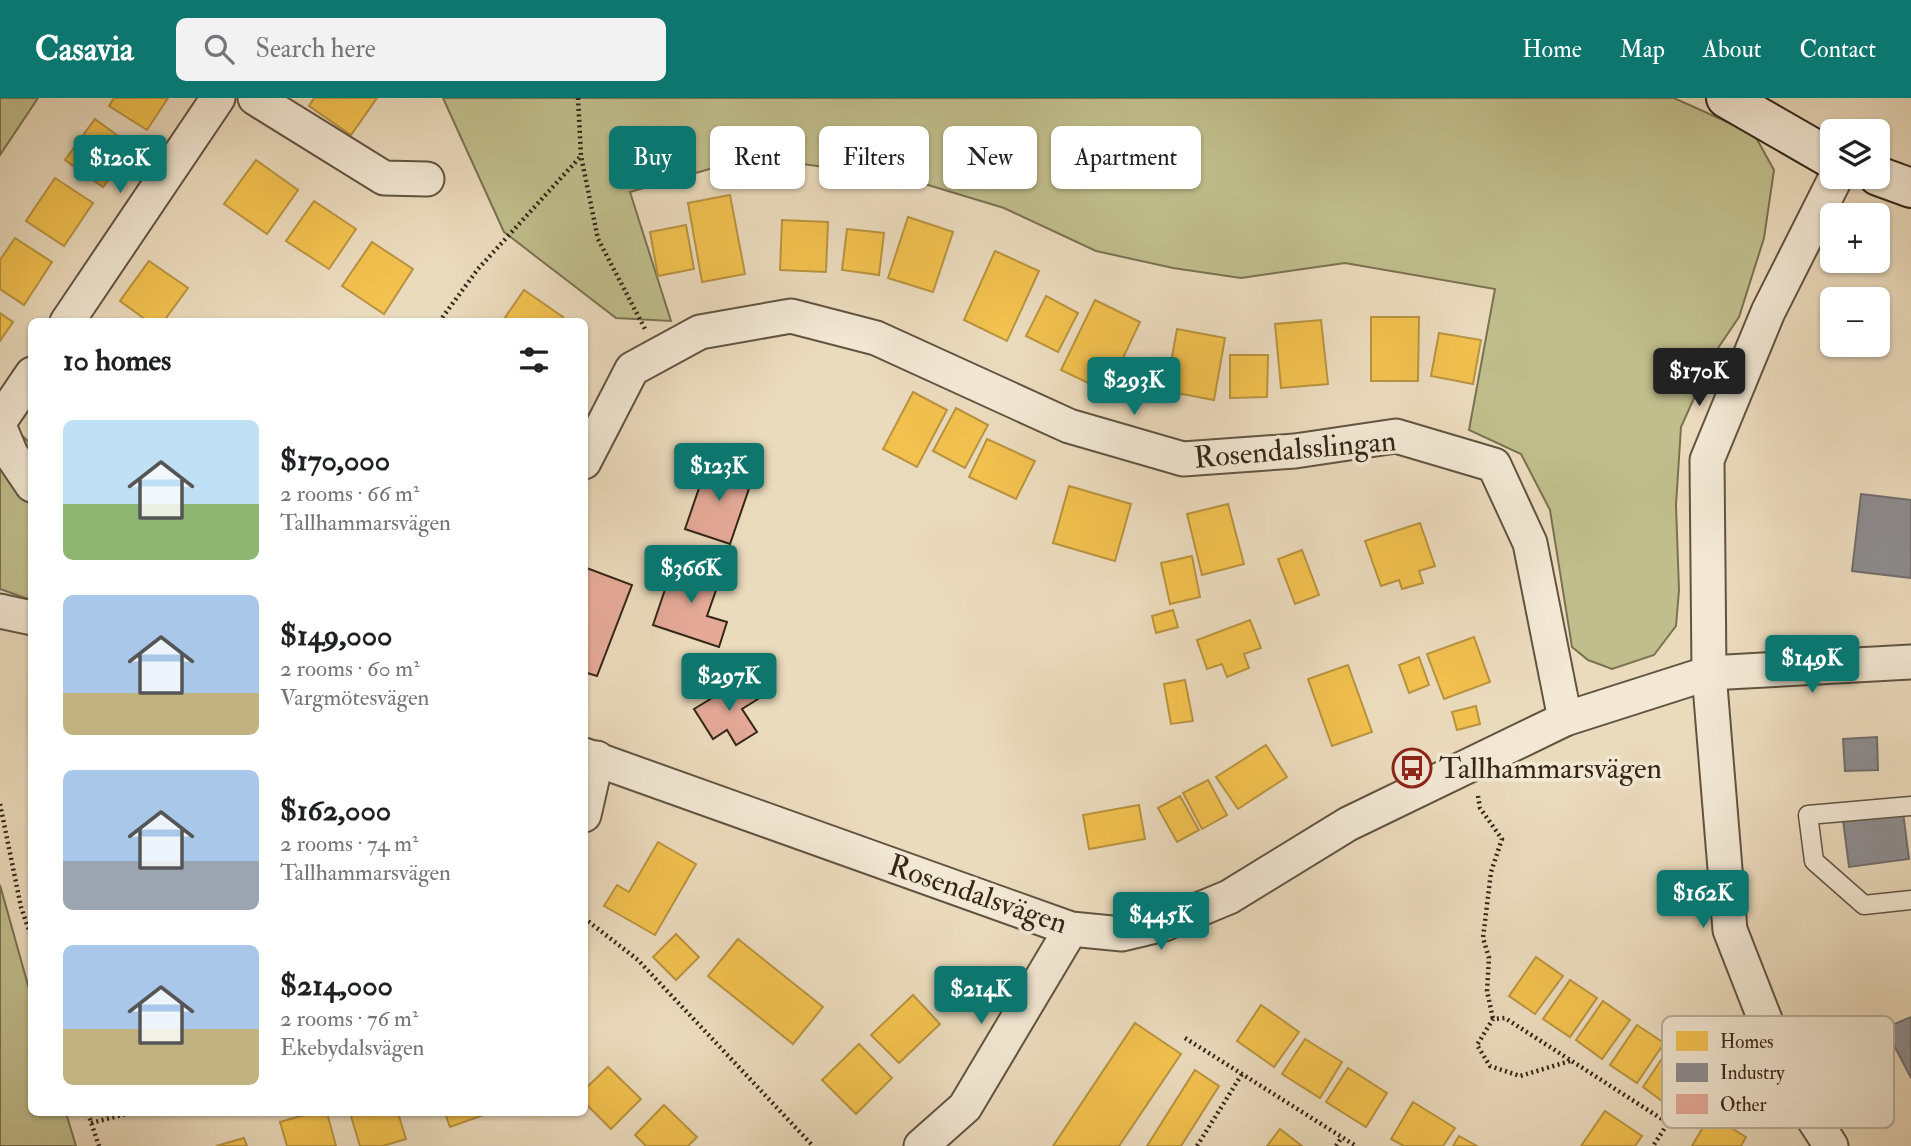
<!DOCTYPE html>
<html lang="en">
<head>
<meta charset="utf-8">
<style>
	body { margin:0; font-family:"IM FELL Double Pica",serif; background:#f2f2f2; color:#202124; height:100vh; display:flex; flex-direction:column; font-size:26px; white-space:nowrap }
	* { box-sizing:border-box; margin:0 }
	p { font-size:23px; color:#757577 }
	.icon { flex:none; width:38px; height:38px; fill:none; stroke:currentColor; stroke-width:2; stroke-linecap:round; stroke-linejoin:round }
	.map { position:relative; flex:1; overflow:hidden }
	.sheet { position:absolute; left:28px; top:220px; width:560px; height:798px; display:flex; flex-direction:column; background:#fff; border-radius:10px; box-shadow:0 2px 5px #0004 }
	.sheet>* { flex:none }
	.guide { position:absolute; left:609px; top:28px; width:665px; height:63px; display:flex; gap:14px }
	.controls { position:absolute; left:1820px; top:21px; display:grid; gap:14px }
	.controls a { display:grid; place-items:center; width:70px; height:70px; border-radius:10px; background:#fff; box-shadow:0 2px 5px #0004; font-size:35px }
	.price { position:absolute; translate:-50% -60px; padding:0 16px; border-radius:7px; background:#0f766e; color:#fff; font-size:23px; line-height:46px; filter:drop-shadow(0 2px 4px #0008) }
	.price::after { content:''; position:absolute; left:50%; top:42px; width:21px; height:16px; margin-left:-10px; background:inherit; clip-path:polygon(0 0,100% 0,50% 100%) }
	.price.current { background:#222; color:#fff }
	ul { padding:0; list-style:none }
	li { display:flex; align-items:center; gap:21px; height:175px; padding:0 35px }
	li span { display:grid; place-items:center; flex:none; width:196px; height:140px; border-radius:10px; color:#555 }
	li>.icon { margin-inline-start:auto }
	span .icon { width:84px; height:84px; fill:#fffc; stroke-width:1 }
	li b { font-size:30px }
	h2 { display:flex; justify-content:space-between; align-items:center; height:84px; padding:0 35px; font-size:30px }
	.tag { padding:0 24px; border-radius:10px; background:#fff; box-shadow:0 2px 5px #0004; font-size:24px; line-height:63px }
	.tag.current { background:#0f766e; color:#fff }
	header { display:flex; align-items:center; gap:42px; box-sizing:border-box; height:98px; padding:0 35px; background:#0f766e; color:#fff }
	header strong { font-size:33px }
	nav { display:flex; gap:38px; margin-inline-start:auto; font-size:24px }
	.search { width:490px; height:63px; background:#f2f2f2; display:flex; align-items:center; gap:18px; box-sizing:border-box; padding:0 24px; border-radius:10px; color:#757577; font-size:26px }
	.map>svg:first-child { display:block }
	.green { fill:#c0be8c; stroke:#7a7252; stroke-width:2 }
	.homes { fill:#f2c14e; stroke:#b9933e; stroke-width:2 }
	.industry { fill:#8d8d92; stroke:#726e6d; stroke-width:2 }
	.building { fill:#e4a997; stroke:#342718; stroke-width:2 }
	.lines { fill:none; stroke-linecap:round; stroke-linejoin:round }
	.lane-casing { stroke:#625441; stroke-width:21 }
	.street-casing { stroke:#625441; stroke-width:37 }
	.secondary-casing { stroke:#342718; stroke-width:42 }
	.path { stroke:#342718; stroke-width:4.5; stroke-dasharray:2 3.5; stroke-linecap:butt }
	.lane { stroke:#f2e8d4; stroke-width:18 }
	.street { stroke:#f2e8d4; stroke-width:33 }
	.secondary { stroke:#f2e8d4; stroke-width:38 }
	.labels { text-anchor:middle; stroke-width:7; stroke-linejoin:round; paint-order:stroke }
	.street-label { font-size:30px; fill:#342718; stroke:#f2e8d4 }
	.poi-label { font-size:30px; fill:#342718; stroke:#f2e8d4; text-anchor:start }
	.key { fill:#f2e8d4; stroke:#b9ae9c; stroke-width:2 }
	.key-label { font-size:19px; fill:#342718 }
</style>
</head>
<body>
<header>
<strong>Casavia</strong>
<div class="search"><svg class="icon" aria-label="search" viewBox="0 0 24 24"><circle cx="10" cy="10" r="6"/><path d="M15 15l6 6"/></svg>Search here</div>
<nav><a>Home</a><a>Map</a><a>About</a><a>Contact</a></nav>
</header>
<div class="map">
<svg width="1911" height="1048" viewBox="0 0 1911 1048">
	<rect width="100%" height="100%" fill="#ebdbbd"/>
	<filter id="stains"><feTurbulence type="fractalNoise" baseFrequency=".00286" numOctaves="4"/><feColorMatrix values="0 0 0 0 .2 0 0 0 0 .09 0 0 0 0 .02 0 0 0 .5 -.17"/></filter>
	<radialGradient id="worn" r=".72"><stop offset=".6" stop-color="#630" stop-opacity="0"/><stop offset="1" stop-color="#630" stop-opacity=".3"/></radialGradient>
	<g class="green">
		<polygon points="0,0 38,0 0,57"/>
		<polygon points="443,0 1674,0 1754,36 1774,72 1764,140 1739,219 1714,256 1681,329 1676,407 1679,492 1676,528 1654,557 1612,571 1588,562 1572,549 1550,412 1521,356 1469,332 1495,191 1345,165 1241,180 1173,170 1096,153 1004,110 905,80 751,59 630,94 671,223 616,220 504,134"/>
		<polygon points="0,317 31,346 31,502 0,491"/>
		<polygon points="0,787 31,898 32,1015 66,1015 76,1048 0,1048"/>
	</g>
	<g class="homes">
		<polygon points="114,0 168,0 147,32 109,8"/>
		<polygon points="314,0 377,0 351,37 309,8"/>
		<polygon points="95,21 133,49 103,89 65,62"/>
		<polygon points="256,62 298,92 267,136 224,106"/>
		<polygon points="55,80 93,105 64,148 26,123"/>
		<polygon points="730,97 745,176 702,184 688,105"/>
		<polygon points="314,103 356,131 329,171 286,143"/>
		<polygon points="908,119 953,134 933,194 888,180"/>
		<polygon points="782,122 828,124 826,174 780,172"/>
		<polygon points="686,127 694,171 658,178 650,134"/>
		<polygon points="847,131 884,135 879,177 842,172"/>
		<polygon points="15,140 52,164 24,207 0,191 0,162"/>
		<polygon points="372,144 413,171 384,216 342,188"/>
		<polygon points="995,153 1039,173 1007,243 964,222"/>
		<polygon points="149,163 188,190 163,224 149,224 120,203"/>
		<polygon points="524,192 563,219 559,224 502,224"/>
		<polygon points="1046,198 1078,215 1058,254 1026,238"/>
		<polygon points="1095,202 1140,224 1107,294 1061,272"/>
		<polygon points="0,215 13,224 0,243"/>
		<polygon points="1371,219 1419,219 1418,283 1371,283"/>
		<polygon points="1321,222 1328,286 1281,290 1275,226"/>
		<polygon points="1177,231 1225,240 1214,302 1166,293"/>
		<polygon points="1439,235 1481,242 1473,286 1431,278"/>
		<polygon points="1230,257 1268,257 1267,299 1230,300"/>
		<polygon points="913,294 947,312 917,369 883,351"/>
		<polygon points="956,310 988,327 965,370 933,353"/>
		<polygon points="987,341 1035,363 1016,401 969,379"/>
		<polygon points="1069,388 1131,406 1115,463 1053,445"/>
		<polygon points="1228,406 1244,466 1202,477 1187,416"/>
		<polygon points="1420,425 1435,468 1419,473 1423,485 1402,491 1399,482 1381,488 1365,443"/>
		<polygon points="1302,452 1319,497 1295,506 1278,461"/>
		<polygon points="1192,458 1200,499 1170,506 1161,465"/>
		<polygon points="1173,512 1178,529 1156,535 1152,518"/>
		<polygon points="1250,522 1261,550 1244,556 1249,570 1227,579 1222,566 1207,571 1197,542"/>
		<polygon points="1474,539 1490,584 1444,601 1427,556"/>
		<polygon points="1419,559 1429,587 1409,595 1399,567"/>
		<polygon points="1348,567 1372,634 1332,648 1308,581"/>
		<polygon points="1185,582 1193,623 1171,626 1164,586"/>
		<polygon points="1476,608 1480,626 1457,632 1452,614"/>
		<polygon points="1266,647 1287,679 1238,711 1216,679"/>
		<polygon points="1208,682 1227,717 1202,731 1183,695"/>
		<polygon points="1180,698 1199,732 1177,744 1158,710"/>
		<polygon points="1139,707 1145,741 1089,751 1083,717"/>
		<polygon points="658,744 696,766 655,837 604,808 617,787 629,794"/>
		<polygon points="676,836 699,859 676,882 653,859"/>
		<polygon points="738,841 823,909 793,946 708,878"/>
		<polygon points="1536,859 1563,878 1535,916 1509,898"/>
		<polygon points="1570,882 1597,900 1570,939 1543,921"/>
		<polygon points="913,897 940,926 899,965 871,937"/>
		<polygon points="1603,903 1630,922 1602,961 1576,942"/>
		<polygon points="1261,907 1299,934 1274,969 1237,943"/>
		<polygon points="1135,925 1181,956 1119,1048 1053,1048"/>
		<polygon points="1637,927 1664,945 1637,985 1610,967"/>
		<polygon points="1305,941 1342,964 1320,1000 1282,976"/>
		<polygon points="859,946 892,980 856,1016 822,982"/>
		<polygon points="1669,950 1696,969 1669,1008 1643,989"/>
		<polygon points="608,969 641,1001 611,1031 584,1004 584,992"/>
		<polygon points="1348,970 1387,995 1366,1029 1326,1004"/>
		<polygon points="1195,972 1219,988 1181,1048 1147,1048"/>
		<polygon points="1413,1004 1455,1030 1443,1048 1404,1048 1391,1041"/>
		<polygon points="664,1007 697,1039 688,1048 646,1048 635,1037"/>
		<polygon points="1605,1013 1642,1038 1635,1048 1581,1048"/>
		<polygon points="311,1015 327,1015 336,1048 287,1048 280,1024"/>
		<polygon points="350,1015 398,1015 406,1041 383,1048 360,1048"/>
		<polygon points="445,1015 489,1015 450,1029"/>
		<polygon points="1710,1017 1746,1039 1741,1048 1692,1048"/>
		<polygon points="1280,1031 1302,1048 1267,1048"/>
		<polygon points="1459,1038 1477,1048 1453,1048"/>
		<polygon points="244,1040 247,1048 216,1048"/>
	</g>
	<g class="industry">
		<polygon points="1861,396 1911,402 1911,480 1852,473"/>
		<polygon points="1877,639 1878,672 1845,673 1843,641"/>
		<polygon points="1903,714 1909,761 1849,769 1843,722"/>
		<polygon points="1911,919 1911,980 1885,930"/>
	</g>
	<g class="building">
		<polygon points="708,364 753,379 730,446 685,431"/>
		<polygon points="675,462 721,478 707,518 727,524 719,549 653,527"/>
		<polygon points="584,469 632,487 597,578 584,574"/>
		<polygon points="745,580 758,601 742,611 757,634 736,647 727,632 713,641 694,611"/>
	</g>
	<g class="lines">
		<defs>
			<polyline id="lane" points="1911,708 1808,717 1814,763 1864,807 1911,802"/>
			<g id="street">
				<polyline points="255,0 384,80 427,81"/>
				<polyline points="67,224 218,0"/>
				<polyline points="0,323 32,276"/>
				<polyline points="0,330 11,356 32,387"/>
				<polyline points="584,364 632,271 700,234 791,218 876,240 1069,328 1183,361 1295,353 1396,338 1494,367 1530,445 1565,621"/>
				<polyline points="0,513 32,520"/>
				<polyline points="584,657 1071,831 1122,836 1164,826 1229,799 1348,726 1565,621 1709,575 1911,564"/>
				<polyline points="584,717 597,660"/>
				<polyline points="921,1048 965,1009 1071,831"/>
				<polyline points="1831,1048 1789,983 1730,832 1709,575 1707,362 1768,214 1836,79"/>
			</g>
			<g id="secondary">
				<polyline points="1726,0 1832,61"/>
				<polyline points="1878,78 1911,90"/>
			</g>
		</defs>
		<use href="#lane" class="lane-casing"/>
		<use href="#street" class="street-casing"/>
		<use href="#secondary" class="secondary-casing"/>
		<g class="path">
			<polyline points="578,0 581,58 598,141 645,231"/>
			<polyline points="439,224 478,171 581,58"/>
			<polyline points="1478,698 1480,710 1502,741 1491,774 1483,840 1489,860 1487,893 1493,921"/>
			<polyline points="0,706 21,809 32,841"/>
			<polyline points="584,820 638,862 813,1048"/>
			<polyline points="1185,940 1356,1048"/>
			<polyline points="1570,963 1520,978 1490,968 1477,947 1493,921 1505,920 1668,1025 1653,1048"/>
			<polyline points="88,1015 99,1048"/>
			<polyline points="91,1025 130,1015"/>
			<polyline points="1197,1048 1242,976"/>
			<polyline points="1336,1048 1342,1039"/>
		</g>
		<use href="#lane" class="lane"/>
		<use href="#street" class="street"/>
		<use href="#secondary" class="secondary"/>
	</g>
	<defs>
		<symbol id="bus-ring" viewBox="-11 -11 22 22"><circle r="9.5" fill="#f2e8d4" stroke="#8f2418" stroke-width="1.5"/><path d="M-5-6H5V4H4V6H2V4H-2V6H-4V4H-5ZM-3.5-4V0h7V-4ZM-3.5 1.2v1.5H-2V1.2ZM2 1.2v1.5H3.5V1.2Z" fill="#8f2418"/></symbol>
	</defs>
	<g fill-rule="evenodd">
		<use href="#bus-ring" x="1390" y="648" width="44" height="44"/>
	</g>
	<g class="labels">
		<g class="street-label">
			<text transform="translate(1295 351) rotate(-5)" y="10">Rosendalsslingan</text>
			<text transform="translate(978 796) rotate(19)" y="10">Rosendalsvägen</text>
		</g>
		<g class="poi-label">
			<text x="1439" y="680">Tallhammarsvägen</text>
		</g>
	</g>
	<rect x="1662" y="918" width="232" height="112" rx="10" class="key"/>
	<rect x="1676" y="933" width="32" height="20" fill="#f2c14e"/>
	<rect x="1676" y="965" width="32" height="19" fill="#8d8d92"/>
	<rect x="1676" y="996" width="32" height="20" fill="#e4a997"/>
	<g class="key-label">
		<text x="1720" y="950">Homes</text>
		<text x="1720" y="981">Industry</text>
		<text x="1720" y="1013">Other</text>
	</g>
	<rect width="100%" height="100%" filter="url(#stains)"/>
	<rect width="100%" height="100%" fill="url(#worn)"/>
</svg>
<div class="controls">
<a><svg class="icon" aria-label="layers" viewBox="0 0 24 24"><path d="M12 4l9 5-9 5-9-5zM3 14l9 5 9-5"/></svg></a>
<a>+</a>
<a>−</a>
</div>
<b class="price" style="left:120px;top:97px">$120K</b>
<b class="price current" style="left:1699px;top:310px">$170K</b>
<b class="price" style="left:1134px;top:319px">$293K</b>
<b class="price" style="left:719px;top:405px">$123K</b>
<b class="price" style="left:691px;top:507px">$366K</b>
<b class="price" style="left:1812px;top:597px">$149K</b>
<b class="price" style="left:729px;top:615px">$297K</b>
<b class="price" style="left:1703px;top:832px">$162K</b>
<b class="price" style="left:1161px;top:854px">$445K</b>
<b class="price" style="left:981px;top:928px">$214K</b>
<div class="guide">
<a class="tag current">Buy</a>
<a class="tag">Rent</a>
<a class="tag">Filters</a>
<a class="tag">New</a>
<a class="tag">Apartment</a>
</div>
<section class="sheet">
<h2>10 homes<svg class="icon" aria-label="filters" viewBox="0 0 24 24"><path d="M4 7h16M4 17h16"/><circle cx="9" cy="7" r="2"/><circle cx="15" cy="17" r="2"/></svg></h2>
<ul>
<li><span style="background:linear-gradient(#bfe0f5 60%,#8fb573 0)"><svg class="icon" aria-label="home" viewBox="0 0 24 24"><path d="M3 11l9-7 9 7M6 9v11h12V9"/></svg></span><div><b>$170,000</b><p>2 rooms · 66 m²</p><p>Tallhammarsvägen</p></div></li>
<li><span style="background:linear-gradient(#a9c7e8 70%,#c2b280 0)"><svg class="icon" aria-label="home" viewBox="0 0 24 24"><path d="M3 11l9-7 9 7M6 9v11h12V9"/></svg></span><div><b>$149,000</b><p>2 rooms · 60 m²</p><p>Vargmötesvägen</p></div></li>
<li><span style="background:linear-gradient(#a9c7e8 65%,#9aa5b1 0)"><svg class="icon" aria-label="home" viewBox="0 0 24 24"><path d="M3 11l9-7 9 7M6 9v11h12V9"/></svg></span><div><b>$162,000</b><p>2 rooms · 74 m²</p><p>Tallhammarsvägen</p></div></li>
<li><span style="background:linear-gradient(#a9c7e8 60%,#c2b280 0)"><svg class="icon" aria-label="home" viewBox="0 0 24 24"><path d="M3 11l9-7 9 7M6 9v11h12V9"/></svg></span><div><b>$214,000</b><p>2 rooms · 76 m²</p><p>Ekebydalsvägen</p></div></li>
</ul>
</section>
</div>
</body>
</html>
